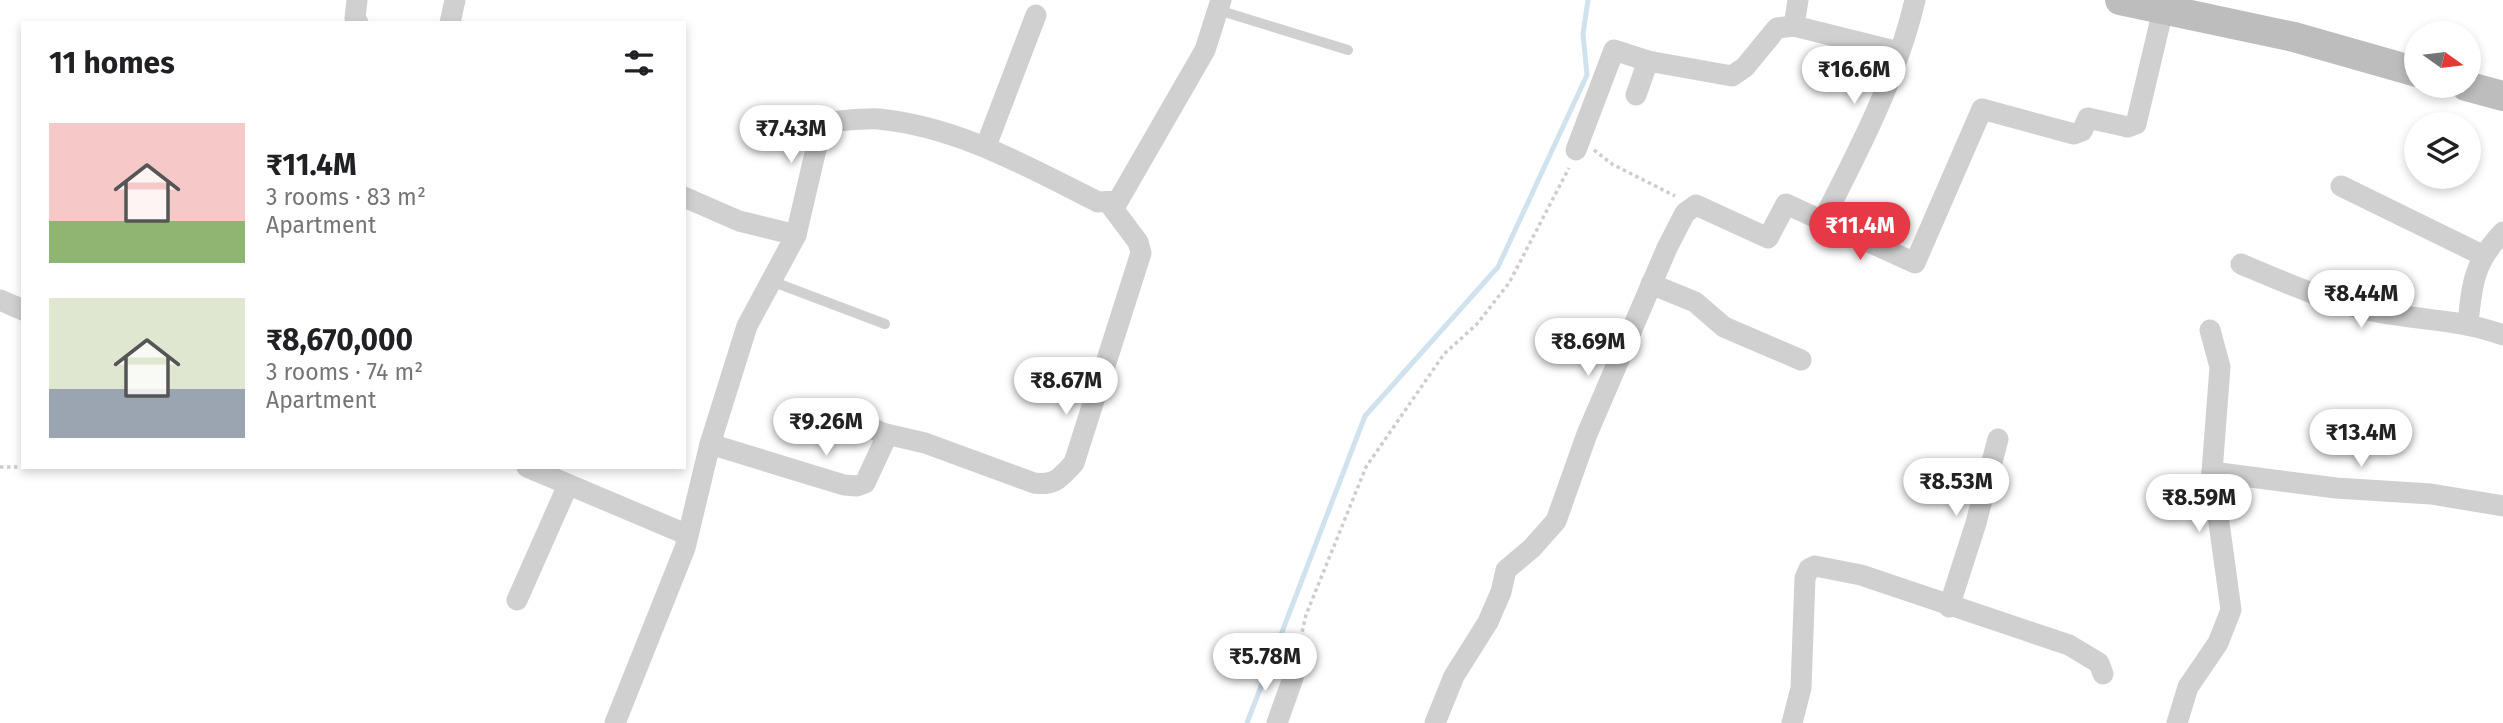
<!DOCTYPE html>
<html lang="en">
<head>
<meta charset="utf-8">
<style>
	body { margin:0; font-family:"Fira Sans",sans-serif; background:#f2f2f2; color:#202124; height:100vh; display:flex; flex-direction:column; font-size:26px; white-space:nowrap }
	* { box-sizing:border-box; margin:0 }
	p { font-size:23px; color:#757577 }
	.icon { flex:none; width:38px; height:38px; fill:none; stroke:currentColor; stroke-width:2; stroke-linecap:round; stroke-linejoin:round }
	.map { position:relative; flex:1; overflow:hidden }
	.panel { position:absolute; left:21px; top:21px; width:665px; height:448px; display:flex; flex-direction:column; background:#fff; border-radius:0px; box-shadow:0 4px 10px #0003 }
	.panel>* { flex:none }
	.needle { width:46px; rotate:104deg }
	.fabs { position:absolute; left:2404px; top:21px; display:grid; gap:14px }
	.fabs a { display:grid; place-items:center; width:77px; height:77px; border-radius:50%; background:#fff; box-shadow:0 4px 10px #0003; font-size:35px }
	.price { position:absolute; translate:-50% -60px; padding:0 16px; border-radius:24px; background:#fff; color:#222; font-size:23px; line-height:46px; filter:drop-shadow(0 2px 4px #0008) }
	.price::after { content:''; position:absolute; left:50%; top:42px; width:21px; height:16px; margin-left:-10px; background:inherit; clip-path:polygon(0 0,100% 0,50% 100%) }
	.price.selected { background:#e63946; color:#fff }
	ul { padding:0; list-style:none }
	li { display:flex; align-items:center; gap:21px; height:175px; padding:0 28px }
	li span { display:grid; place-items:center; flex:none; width:196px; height:140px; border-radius:0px; color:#555 }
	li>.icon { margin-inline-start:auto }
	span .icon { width:84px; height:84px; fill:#fffc; stroke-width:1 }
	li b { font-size:30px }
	h2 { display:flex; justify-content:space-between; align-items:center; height:84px; padding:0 28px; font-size:30px }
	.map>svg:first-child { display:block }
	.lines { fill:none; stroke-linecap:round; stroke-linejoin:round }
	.stream { stroke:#cfe2ee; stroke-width:5 }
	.path { stroke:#cdcdcd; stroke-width:3.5; stroke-dasharray:3.5 3.5; stroke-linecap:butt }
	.lane { stroke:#d0d0d0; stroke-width:10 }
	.street { stroke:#d0d0d0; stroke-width:21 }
	.secondary { stroke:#bdbdbd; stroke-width:30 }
</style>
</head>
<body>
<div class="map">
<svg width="2503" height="723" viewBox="0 0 2503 723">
	<rect width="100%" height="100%" fill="#fff"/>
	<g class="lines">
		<polyline class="stream" points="1247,723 1365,416 1498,267 1587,75 1583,34 1588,0"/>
		<g class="path">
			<polyline points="1594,150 1612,164 1675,196"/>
			<polyline points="0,467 59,467"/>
			<polyline points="1296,659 1306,615 1366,467 1444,354 1477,324 1509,283 1569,168"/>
		</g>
		<g class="lane">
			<polyline points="1218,10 1348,50"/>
			<polyline points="771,281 885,324"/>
		</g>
		<g class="street">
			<polyline points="357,0 355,18 358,23"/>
			<polyline points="450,23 455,0"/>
			<polyline points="1794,26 1798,0"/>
			<polyline points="1636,95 1648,61 1732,76 1745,67 1777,28 1794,26 1899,52"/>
			<polyline points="986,146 1036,15"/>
			<polyline points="1576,150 1614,50 1648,61"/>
			<polyline points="2341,186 2482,255"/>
			<polyline points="684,197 739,221 796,235"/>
			<path d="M1822 222C1858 152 1897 77 1915 0"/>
			<path d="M2241 264C2284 282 2326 301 2372 311 2416 320 2460 319 2503 335"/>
			<polyline points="1651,284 1695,302 1724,327 1801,360"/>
			<polyline points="0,300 23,310"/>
			<path d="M2468 323C2472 283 2474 262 2503 232"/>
			<path d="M882 433 925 443 1034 483C1055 486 1060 478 1074 463L1141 253 1138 242 1108 202"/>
			<polyline points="710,444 844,485 857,486 865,483 884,442 882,433 866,425 801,410"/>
			<polyline points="527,467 688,535"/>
			<polyline points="2212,472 2336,488 2431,494 2503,506"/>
			<polyline points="517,600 568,485"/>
			<polyline points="1949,607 1976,523 1998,439"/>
			<path d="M615 723 685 548 710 444 747 326 796 235 817 145 826 122C843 121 862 118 879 119 959 127 1028 167 1098 202L1118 201 1205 50 1221 0"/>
			<polyline points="1277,723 1293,678"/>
			<polyline points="1435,723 1454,676 1488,622 1501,592 1506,570 1532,548 1556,521 1587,434 1667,248 1685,213 1696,205 1768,238 1786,204 1915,263 1982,109 2074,134 2082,131 2088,118 2128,127 2136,124 2163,10"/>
			<polyline points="1792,723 1801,688 1805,578 1809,569 1815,566 1861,575 2069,645 2099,663 2103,674"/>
			<polyline points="2177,723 2188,687 2218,643 2231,610 2212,472 2220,367 2210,330"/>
		</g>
		<g class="secondary">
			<polyline points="2120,0 2294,37 2417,72"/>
			<polyline points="2466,86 2503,96"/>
		</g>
	</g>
</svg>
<div class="fabs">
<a><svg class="needle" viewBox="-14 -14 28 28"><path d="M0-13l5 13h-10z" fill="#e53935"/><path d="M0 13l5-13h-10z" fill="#757577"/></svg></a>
<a><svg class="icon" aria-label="layers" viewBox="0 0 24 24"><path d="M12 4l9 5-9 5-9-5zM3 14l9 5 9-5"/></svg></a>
</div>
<b class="price" style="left:1854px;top:106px">₹16.6M</b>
<b class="price" style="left:791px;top:165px">₹7.43M</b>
<b class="price selected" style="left:1860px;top:262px">₹11.4M</b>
<b class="price" style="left:2361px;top:330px">₹8.44M</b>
<b class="price" style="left:1588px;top:378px">₹8.69M</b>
<b class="price" style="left:1066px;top:417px">₹8.67M</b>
<b class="price" style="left:826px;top:458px">₹9.26M</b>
<b class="price" style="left:2361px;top:469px">₹13.4M</b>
<b class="price" style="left:1956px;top:518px">₹8.53M</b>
<b class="price" style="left:2199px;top:534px">₹8.59M</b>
<b class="price" style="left:1265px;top:693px">₹5.78M</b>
<section class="panel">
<h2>11 homes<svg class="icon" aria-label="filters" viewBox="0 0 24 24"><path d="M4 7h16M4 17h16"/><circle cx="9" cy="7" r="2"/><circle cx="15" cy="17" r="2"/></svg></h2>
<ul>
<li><span style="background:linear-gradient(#f6c9c9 70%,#8fb573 0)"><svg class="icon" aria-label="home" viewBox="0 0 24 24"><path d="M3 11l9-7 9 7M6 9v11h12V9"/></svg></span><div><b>₹11.4M</b><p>3 rooms · 83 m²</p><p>Apartment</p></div></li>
<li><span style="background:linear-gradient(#dfe7d0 65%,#9aa5b1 0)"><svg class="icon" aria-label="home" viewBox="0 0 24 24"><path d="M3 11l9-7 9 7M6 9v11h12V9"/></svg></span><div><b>₹8,670,000</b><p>3 rooms · 74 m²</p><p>Apartment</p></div></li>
</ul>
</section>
</div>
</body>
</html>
